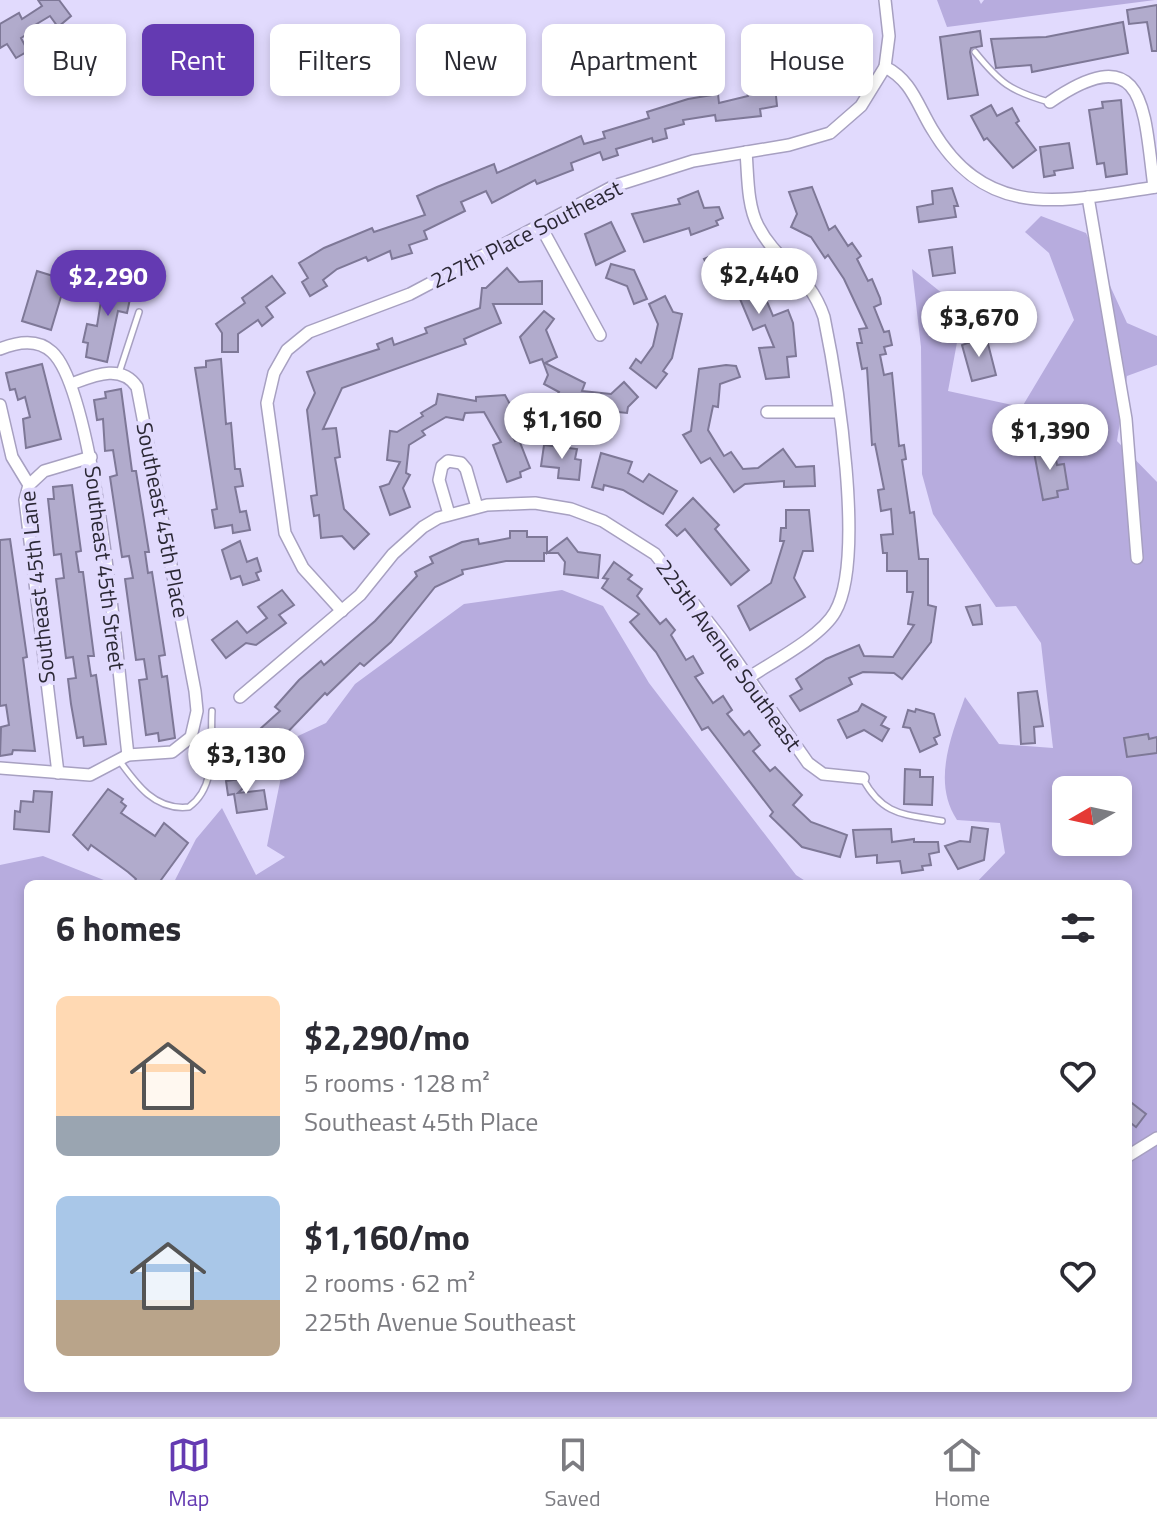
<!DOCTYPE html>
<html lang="en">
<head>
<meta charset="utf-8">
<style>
	body { margin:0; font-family:"Titillium Web",sans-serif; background:#f7f7f7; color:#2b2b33; height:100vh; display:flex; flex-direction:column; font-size:30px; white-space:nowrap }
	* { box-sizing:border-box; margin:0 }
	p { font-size:26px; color:#7c7c81 }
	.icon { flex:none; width:44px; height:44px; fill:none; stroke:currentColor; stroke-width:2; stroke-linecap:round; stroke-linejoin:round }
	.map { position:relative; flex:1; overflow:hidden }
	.panel { position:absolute; left:24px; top:880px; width:1108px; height:512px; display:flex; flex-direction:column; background:#fff; border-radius:12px; box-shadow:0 4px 12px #0003 }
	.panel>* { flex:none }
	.guide { position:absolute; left:24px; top:24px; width:1110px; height:72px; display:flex; gap:16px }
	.needle { width:52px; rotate:261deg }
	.tools { position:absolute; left:1052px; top:776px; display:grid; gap:16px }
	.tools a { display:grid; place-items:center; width:80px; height:80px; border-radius:12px; background:#fff; box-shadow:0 4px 12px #0003; font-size:40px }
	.price { position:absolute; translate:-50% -68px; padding:0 18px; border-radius:28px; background:#fff; color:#222; font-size:26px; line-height:52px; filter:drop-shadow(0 2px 4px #0008) }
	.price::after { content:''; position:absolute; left:50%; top:48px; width:24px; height:18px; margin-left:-12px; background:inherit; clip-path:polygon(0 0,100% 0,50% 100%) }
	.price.current { background:#643ab2; color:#fff }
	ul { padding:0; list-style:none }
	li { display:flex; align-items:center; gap:24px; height:200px; padding:0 32px }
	li span { display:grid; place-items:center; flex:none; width:224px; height:160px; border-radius:12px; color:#555 }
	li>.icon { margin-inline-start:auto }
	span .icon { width:96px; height:96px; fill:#fffc; stroke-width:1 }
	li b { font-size:34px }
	h2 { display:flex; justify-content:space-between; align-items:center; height:96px; padding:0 32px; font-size:34px }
	.chip { padding:0 28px; border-radius:12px; background:#fff; box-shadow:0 4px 12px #0003; font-size:28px; line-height:72px }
	.chip.current { background:#643ab2; color:#fff }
	.tab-bar { display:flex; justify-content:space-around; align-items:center; height:112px; border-top:2px solid #e1e1e2; background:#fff; font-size:22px; color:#7c7c81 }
	.tab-bar a { display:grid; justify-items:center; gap:4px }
	.tab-bar .current { color:#643ab2 }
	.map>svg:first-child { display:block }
	.green { fill:#b7acde; fill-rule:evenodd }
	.building { fill:#b1abcc; stroke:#7e7897; stroke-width:2 }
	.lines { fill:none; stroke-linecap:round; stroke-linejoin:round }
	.lane-casing { stroke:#a7a0c1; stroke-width:8 }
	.street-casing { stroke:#a7a0c1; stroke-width:14 }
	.lane { stroke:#fff; stroke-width:5 }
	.street { stroke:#fff; stroke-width:11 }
	.labels { text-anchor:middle; stroke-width:8; stroke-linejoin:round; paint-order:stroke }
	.street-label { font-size:22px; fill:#2b2835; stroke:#e1dafd }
</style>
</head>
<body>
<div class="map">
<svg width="1157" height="1417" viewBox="0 0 1157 1417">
	<rect width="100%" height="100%" fill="#e1dafd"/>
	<g class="green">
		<polygon points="937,0 979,0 981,4 984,0 1155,0 947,27"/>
		<path d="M1041 216 1086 233 1127 323 1157 336V365L1127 376 1117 441 1157 482V1417H0V865L43 856 114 884H28V1388H1128V884H975L1005 853 1000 823 957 820C932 782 951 737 965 697L999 744 1053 748 1041 643 1016 606 996 607 933 514 922 474 921 347 912 269 963 310 948 391 1022 407 1074 320 1049 253 1025 232ZM1066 790H1118V842H1066Z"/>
		<polygon points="562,590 603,606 649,683 796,875 810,884 173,884 196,839 222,808 256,875 285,857 267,846 281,777 298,736 326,723 355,684 464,604"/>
	</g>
	<g class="building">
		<polygon points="38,0 59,0 71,16 58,27 50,16 30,28 32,31 21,38 28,51 16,58 7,44 0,48 0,24 19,13 22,19 42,6"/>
		<polygon points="1157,5 1157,51 1152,51 1147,22 1129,24 1127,10"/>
		<polygon points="1123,22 1128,53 1032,72 1031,65 996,68 991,39 1046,37"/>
		<polygon points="980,31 982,46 971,48 970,52 978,95 948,99 940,37"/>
		<polygon points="775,86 777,106 760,109 761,116 716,121 715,115 683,120 684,124 665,129 667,138 653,142 652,138 616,149 618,155 603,160 600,152 571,163 573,170 537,184 535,180 492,203 486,191 461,202 465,211 424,231 427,239 409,245 412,253 392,259 390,251 368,261 366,257 337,269 323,280 327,286 310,296 302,282 308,278 299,263 324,248 372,228 374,232 425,215 417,196 437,187 494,164 497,173 581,136 584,144 605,138 603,132 649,118 647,112 688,99 718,94 719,103 748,96 747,90"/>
		<polygon points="1121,100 1127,174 1106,177 1104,163 1097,164 1089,110 1103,108 1102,102"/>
		<polygon points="991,105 997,116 1012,108 1019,121 1016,123 1036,150 1013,168 987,138 984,140 971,116"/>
		<polygon points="1069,143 1073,168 1054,171 1055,175 1044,177 1040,147"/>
		<polygon points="812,187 829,230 835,226 848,246 852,243 861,256 857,259 868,281 872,279 880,298 881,304 874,307 884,332 889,331 892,345 884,347 886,354 880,355 884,375 892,373 899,446 904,445 906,459 902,460 910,513 914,512 919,559 928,559 928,605 936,607 931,642 902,679 894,673 863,672 849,678 852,684 800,711 790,696 802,689 796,679 826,659 859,645 864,656 893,657 914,625 908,624 913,592 907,592 907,571 887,571 887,553 883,553 881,535 893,534 891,509 881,511 878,490 884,489 875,444 872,445 867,368 862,369 857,343 862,343 859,329 867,328 844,279 828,255 825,258 811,237 791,227 797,214 789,192"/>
		<polygon points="952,188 958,206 954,206 956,217 919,222 917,207 933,204 932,191"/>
		<polygon points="698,191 704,208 719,207 723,218 716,221 718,225 691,235 689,228 644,242 632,214 680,204 678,199"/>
		<polygon points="611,222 625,251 596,265 585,234"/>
		<polygon points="952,247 955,273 933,276 929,250"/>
		<polygon points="722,251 730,267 736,264 739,271 746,268 755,287 760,285 773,316 788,310 793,323 796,356 787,357 789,377 766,379 759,348 774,347 765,325 753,330 735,287 729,281 718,287 704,259"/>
		<polygon points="611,264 634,270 647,299 634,304 627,286 606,278"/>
		<polygon points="507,268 519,282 542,281 542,304 493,304 501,323 464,339 466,344 342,388 323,429 336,428 340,457 335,458 344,509 369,534 354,549 342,536 321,538 319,515 314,516 311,496 317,495 307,410 315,393 307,372 379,349 377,344 392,338 394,345 427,333 425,328 480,308 482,288 486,288"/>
		<polygon points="37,271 66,280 51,330 22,321"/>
		<polygon points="116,276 134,280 127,313 118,311 107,362 86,357 88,343 83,342 87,324 97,326 104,282 114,285"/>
		<polygon points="272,276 285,293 266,307 273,317 262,326 258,320 238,334 238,352 222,352 222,333 216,324 245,303 242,298"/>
		<polygon points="665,296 673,312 682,314 672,358 663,371 667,374 656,388 630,368 636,359 641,363 653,346 658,324 649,304"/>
		<polygon points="544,311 554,319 546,330 557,357 545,363 585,383 582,391 611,394 624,382 638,397 628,407 627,413 588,409 569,397 567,402 556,397 559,392 544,384 548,375 542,359 530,363 520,337"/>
		<polygon points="986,336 996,375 972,381 962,345"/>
		<polygon points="221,359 226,424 231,423 235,469 240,469 243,486 235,487 240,512 246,511 250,530 233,533 232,525 215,528 212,510 217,509 195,368 206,367 206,361"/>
		<polygon points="42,364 61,439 26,448 23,419 30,417 25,397 18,400 15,389 10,390 6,373"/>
		<polygon points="726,365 736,366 740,377 720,384 718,407 713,406 708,430 724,456 731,452 743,469 758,468 783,449 796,467 814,466 815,486 784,487 784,481 745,484 734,492 710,458 701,463 683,435 691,431 699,369"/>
		<polygon points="121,389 132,471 136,471 149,552 145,552 148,573 152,572 165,655 159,656 162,677 167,676 175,738 159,741 158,733 146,735 139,680 147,679 144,659 136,660 125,579 133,578 129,556 122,557 110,477 117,475 113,450 105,451 103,419 97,420 94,400 106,398 105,392"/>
		<polygon points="438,394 476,401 476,397 505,395 518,419 507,426 515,441 519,440 530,468 520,472 521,477 507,482 493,445 501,442 484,412 465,413 463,420 446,417 422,431 425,435 409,445 406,473 410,475 403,488 410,507 390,515 380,487 389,484 400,462 387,460 390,431 397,432 423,416 421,413 436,404"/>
		<polygon points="1053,443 1057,465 1064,464 1068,489 1057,491 1058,497 1043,500 1033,447"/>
		<polygon points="544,445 577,449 575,459 581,460 579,480 558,478 559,468 541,466"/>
		<polygon points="601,453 632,462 628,473 643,482 649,474 677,491 663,514 623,490 604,485 603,490 592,487"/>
		<polygon points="72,485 81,551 76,552 79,572 83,572 94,656 88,656 91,676 96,675 106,744 84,746 83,737 77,738 71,704 68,679 76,678 73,657 66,658 56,579 64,578 61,554 54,555 48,499 54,499 53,487"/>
		<polygon points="693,498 719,525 715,529 749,570 731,585 685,529 677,536 666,525"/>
		<polygon points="786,510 809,510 813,551 803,551 794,578 805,597 750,630 738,606 771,583 784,541 780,541 781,528 786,528"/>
		<polygon points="510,531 527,531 527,537 547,537 547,553 567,538 578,552 600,555 598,578 564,574 565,562 558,553 544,553 544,561 506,561 462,570 463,574 435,587 391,642 364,666 360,663 327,695 325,693 280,740 287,748 265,768 246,748 263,732 260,729 280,711 275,707 299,680 321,661 324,665 375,621 417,576 415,572 433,563 430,557 462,542 478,539 479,544 510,538"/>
		<polygon points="10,539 27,657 23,658 35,751 13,750 12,754 0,756 1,727 9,725 6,705 0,706 0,540"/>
		<polygon points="240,541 247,562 257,558 261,571 256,573 259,580 243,585 240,576 231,579 222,550"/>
		<polygon points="614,562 632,575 628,579 642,589 637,596 660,624 666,619 675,630 671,635 686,660 693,656 703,673 695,677 713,703 723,696 732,710 727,714 744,735 749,731 760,745 753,751 770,771 775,767 802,795 793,805 811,822 847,835 840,857 802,847 770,816 773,812 708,727 702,730 656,652 630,622 639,614 602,588 608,579 603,578"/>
		<polygon points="282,590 294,605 279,615 286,623 256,645 246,643 226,658 212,640 237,621 247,633 267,618 258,607"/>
		<polygon points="980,605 982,624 973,625 966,607"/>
		<polygon points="1037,691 1043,726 1034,727 1035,743 1021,744 1018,693"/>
		<polygon points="862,704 886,717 881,725 889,729 882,741 864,730 847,738 838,720 858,711"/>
		<polygon points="916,709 934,714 940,735 934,738 937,744 920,752 910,728 903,727 908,710 915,712"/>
		<polygon points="1148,734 1149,739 1157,737 1157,753 1127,757 1124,738"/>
		<polygon points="905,769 920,770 920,777 933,777 932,805 904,804"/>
		<polygon points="255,777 238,793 264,790 267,809 237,813 234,794 228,795 226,781"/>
		<polygon points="108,789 123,799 121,802 126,806 121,813 155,836 164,823 188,843 158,884 133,884 136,879 128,872 91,845 88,850 73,835"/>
		<polygon points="34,791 52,792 49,832 14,829 15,811 20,812 21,801 33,802"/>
		<polygon points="972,827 988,829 984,860 958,869 945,846 960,841 970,842"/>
		<polygon points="891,829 892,842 914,839 914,842 938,842 939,852 929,854 931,865 922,866 923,870 902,873 900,861 877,863 877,855 856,857 853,830"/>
		<polygon points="1128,1100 1146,1114 1136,1127 1128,1121"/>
	</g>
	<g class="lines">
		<defs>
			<g id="lane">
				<path d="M975 52C1000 83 1010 91 1049 102"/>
				<polyline points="119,373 139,312"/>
				<path d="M119 760C136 784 155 811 189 807 218 786 210 744 212 711"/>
				<path d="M863 779C883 816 904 814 942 821"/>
			</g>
			<g id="street">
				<path d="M885 0 889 36 885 67C911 80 917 104 932 129 988 224 1066 200 1157 187"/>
				<path d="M1050 102C1147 35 1144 113 1154 187"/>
				<path d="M746 152C748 175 747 205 758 226 777 263 809 272 824 317 837 380 866 559 835 612 821 637 772 662 748 678"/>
				<polyline points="1088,197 1126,419 1137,558"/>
				<polyline points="540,225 600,335"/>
				<path d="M0 349C17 342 37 338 52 352 97 393 119 681 128 755"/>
				<polyline points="0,405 12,457 29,485 25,500 58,773"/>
				<polyline points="767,412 838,412"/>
				<polyline points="29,485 44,471 91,457"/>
				<polyline points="449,514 439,480 442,466 448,461 461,463 466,469 477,507"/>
				<polyline points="342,611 303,568 285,533 267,403 274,373 287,350 309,332 410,294 614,186 693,161 789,145 830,133 861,106 885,67"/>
				<polyline points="240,697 360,595 393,554 423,527 438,518 487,505 535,503 571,509 603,521 655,554 720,637 808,763 823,774 863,778"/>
				<path d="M0 768 90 775 128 755 172 752 191 737 197 711 195 691 137 387C121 363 93 376 71 384"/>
				<polyline points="1128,1156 1157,1138"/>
			</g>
		</defs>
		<use href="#lane" class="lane-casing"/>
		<use href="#street" class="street-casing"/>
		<use href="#lane" class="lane"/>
		<use href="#street" class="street"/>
	</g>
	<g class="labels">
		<g class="street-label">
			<text transform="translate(526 234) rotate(-27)" y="8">227th Place Southeast</text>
			<text transform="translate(163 520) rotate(79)" y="8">Southeast 45th Place</text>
			<text transform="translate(105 568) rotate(83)" y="8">Southeast 45th Street</text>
			<text transform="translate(37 587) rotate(-96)" y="8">Southeast 45th Lane</text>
			<text transform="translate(729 655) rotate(54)" y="8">225th Avenue Southeast</text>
		</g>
	</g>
</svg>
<div class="tools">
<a><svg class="needle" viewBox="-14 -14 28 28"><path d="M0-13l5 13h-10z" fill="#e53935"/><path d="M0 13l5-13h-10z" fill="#7c7c81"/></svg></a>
</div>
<b class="price" style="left:759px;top:316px">$2,440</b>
<b class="price current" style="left:108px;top:318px">$2,290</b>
<b class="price" style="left:979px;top:359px">$3,670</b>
<b class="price" style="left:562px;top:461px">$1,160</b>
<b class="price" style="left:1050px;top:472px">$1,390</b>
<b class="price" style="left:246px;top:796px">$3,130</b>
<div class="guide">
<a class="chip">Buy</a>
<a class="chip current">Rent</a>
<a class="chip">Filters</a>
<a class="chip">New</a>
<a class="chip">Apartment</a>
<a class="chip">House</a>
</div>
<section class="panel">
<h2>6 homes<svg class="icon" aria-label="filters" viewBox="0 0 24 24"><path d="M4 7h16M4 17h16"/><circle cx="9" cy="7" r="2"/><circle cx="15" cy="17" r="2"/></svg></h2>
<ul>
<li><span style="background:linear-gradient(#ffd9b3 75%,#9aa5b1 0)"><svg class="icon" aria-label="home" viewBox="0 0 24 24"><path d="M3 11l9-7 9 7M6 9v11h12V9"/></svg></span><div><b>$2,290/mo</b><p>5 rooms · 128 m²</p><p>Southeast 45th Place</p></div><svg class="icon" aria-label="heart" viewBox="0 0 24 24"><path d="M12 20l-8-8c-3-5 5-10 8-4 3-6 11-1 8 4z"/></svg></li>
<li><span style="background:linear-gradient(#a9c7e8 65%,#b9a48a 0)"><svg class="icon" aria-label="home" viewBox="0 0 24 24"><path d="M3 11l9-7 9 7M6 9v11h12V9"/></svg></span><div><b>$1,160/mo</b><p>2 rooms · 62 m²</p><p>225th Avenue Southeast</p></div><svg class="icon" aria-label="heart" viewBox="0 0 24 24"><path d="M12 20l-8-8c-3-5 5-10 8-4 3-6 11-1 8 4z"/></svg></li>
</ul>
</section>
</div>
<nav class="tab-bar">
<a class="current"><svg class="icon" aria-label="map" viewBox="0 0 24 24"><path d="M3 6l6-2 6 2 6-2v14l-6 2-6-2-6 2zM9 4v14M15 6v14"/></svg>Map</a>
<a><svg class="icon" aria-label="saved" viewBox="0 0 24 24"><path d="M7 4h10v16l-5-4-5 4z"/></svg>Saved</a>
<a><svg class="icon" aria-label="home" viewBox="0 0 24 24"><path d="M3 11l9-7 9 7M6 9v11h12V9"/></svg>Home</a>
</nav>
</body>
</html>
